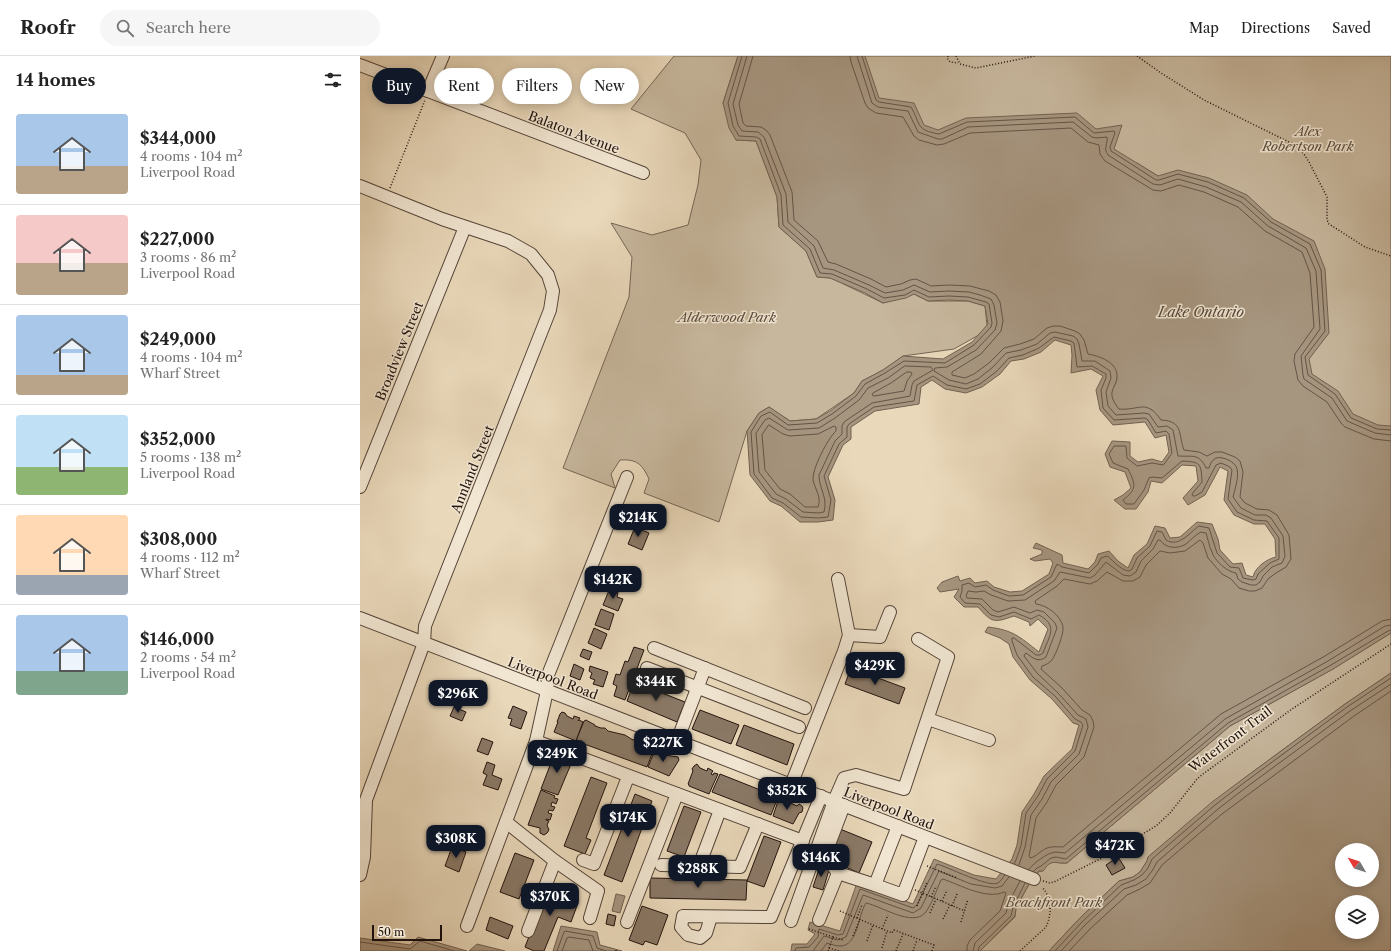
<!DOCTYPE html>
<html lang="en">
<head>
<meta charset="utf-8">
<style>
	body { margin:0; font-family:"Libre Caslon Text",serif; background:#f6f6f6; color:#222; height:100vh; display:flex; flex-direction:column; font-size:15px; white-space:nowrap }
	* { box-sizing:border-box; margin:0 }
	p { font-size:13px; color:#767676 }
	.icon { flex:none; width:22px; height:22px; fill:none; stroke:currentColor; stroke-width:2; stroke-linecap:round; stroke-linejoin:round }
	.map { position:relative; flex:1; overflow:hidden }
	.panel { display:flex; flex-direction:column; background:#fff; width:360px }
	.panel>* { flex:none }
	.top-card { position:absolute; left:12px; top:12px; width:380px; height:36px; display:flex; gap:8px }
	.needle { width:26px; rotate:309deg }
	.fabs { position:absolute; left:975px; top:787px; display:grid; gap:8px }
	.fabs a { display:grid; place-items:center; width:44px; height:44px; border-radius:50%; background:#fff; box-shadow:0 2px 10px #0003; font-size:20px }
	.scale { position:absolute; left:12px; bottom:10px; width:70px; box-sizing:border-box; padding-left:4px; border:2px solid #23130d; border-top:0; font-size:11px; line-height:14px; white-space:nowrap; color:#23130d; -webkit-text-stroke:3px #f1e6d2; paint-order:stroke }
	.price { position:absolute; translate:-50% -34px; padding:0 9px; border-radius:8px; background:#111827; color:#fff; font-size:13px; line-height:26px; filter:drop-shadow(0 1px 2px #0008) }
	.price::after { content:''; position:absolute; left:50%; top:24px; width:12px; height:9px; margin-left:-6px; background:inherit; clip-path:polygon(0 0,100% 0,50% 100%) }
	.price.active { background:#222; color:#fff }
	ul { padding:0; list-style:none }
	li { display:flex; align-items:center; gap:12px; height:100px; padding:0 16px }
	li+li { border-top:1px solid #e0e0e0 }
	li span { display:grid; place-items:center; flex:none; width:112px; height:80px; border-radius:4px; color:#555 }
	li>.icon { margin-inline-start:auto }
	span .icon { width:48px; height:48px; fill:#fffc; stroke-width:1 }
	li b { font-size:17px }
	h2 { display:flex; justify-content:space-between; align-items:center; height:48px; padding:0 16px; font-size:17px }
	.tag { padding:0 14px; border-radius:18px; background:#fff; box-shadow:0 2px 10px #0003; font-size:14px; line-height:36px }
	.tag.active { background:#111827; color:#fff }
	header { display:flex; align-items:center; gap:24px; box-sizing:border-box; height:56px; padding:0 20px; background:#fff; border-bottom:1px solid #e0e0e0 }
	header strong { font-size:19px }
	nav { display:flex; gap:22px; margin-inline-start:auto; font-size:14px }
	.search { width:280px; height:36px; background:#f6f6f6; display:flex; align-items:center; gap:10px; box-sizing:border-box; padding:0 14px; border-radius:22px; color:#767676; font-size:15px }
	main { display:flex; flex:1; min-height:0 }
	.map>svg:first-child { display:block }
	.green { fill:#c7b79d; stroke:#756555 }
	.water { fill:#a6957f; stroke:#726151; fill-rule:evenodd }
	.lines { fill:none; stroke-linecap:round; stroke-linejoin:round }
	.shore { stroke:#645446; stroke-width:1 }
	.building { fill:#8a7967; stroke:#23130d }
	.minor-casing { stroke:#544438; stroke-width:14 }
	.path { stroke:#23130d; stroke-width:1.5; stroke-dasharray:1 2; stroke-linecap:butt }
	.minor { stroke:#f1e6d2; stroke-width:12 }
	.labels { text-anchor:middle; stroke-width:3; stroke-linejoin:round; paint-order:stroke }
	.park-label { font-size:13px; font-style:italic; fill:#5c4c3f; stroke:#f1e6d2 }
	.street-label { font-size:13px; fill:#23130d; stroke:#f1e6d2 }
	.water-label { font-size:14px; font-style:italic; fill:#57473b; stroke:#f1e6d2 }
</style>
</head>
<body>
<header>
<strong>Roofr</strong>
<div class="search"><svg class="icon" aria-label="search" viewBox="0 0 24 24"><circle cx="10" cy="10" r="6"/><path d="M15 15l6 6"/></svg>Search here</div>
<nav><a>Map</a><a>Directions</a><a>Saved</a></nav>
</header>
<main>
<section class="panel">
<h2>14 homes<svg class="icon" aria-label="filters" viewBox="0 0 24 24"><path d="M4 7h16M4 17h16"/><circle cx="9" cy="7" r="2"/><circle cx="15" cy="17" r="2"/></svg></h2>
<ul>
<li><span style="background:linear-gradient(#a9c7e8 65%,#b9a48a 0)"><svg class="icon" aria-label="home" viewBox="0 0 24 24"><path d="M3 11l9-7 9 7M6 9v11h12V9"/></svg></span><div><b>$344,000</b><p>4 rooms · 104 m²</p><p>Liverpool Road</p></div></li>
<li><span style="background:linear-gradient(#f6c9c9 60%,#b9a48a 0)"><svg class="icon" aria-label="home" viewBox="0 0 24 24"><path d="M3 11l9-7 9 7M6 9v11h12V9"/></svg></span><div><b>$227,000</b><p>3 rooms · 86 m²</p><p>Liverpool Road</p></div></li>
<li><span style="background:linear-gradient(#a9c7e8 75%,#b9a48a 0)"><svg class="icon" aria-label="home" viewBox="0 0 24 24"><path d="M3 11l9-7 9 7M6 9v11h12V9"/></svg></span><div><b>$249,000</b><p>4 rooms · 104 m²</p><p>Wharf Street</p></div></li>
<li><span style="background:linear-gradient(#bfe0f5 65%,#8fb573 0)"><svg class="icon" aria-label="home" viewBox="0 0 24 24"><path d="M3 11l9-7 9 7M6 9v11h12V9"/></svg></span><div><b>$352,000</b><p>5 rooms · 138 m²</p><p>Liverpool Road</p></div></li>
<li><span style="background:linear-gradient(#ffd9b3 75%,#9aa5b1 0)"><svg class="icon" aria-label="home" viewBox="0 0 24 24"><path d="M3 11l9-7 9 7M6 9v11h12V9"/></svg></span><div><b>$308,000</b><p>4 rooms · 112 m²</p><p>Wharf Street</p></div></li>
<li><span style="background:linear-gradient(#a9c7e8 70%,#7fa58c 0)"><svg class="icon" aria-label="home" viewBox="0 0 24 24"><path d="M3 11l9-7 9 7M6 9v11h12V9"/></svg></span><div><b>$146,000</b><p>2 rooms · 54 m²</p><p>Liverpool Road</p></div></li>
</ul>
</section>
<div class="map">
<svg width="1031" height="895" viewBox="0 0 1031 895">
	<rect width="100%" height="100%" fill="#e9d8ba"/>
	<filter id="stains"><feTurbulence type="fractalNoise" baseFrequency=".005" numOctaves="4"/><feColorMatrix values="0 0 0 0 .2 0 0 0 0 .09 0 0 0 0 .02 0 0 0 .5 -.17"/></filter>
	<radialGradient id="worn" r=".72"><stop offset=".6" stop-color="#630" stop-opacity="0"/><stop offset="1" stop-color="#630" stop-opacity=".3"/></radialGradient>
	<g class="green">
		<path d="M314 0H378L363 47 376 84 396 85 417 141 419 171 446 195 457 221 471 222 523 247 554 238 568 245H608L625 250 627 270 617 280 594 293 543 300 523 314 502 325 494 337 456 363 430 365 409 351 399 357 387 375 359 466 284 437 289 423C282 408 277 403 260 404L251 418 255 432 203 412 269 241 272 201 251 167 292 179 328 169 338 129 341 104 325 77 271 53Z"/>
		<polygon points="486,0 1031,0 1031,397 954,346 798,120 777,107 625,82 521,72"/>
		<path d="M1031 577V617L985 648 883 723 788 801 787 805 780 816 773 821 759 825 719 863 689 895H620L655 861 656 852 668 830 679 815H683C692 801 695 808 707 807L870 670 973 613Z"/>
	</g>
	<g class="water">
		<path d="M378 0H505L519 42 554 47 564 69 578 74 606 62 717 57 736 73 762 69 754 93 798 120 818 114 849 122 887 139 913 163 954 185 965 213 969 277 949 303 952 318 978 335 993 358 1018 369 1031 370V577L973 613 870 670 707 807C694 808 692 802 683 815H679L668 830 660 844 662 846 656 852 655 860 620 895H431L432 888H447L455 878 448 874 450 866 480 875 497 827 553 848 574 803 614 819 636 823 652 803 657 789 662 756 674 738 684 720 712 693 719 669 713 667 692 643 670 624 653 601 649 588 640 582 625 576 628 571C653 574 660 581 679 596L688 573 678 563 670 570 669 566 654 560C634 567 632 567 618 551H604L594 541 599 533 580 536 577 532 582 526 598 520 600 525 610 522 615 527 627 525 634 531 650 536 662 535 689 518 693 507 690 503 675 505 670 503 682 498V494L673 492 676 487 702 499 703 507 728 513 735 506 738 498 749 495 758 505 768 512 774 499 787 488 795 470 805 472 810 482 820 481 837 466 852 468 858 483 860 494 873 508 882 507 886 519 893 521C895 511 907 503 916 501L915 483 905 468H894L874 459 864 444 868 415 860 411 845 439 828 449 823 442 838 425 836 410 822 409 802 427 791 425 788 436 776 453H765L754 444 763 439 771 432 765 416 750 411 745 398 752 385 770 386V400L778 406 792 403 802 406 809 396 806 379 795 382 785 366 753 369 740 354 736 334 743 320 731 313 711 317 712 299 711 289 695 284 681 296 664 303 651 305 640 318 622 331 606 337 585 333 572 324 561 331 559 348 515 355 491 371V383L483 389 468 421 475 444 473 464 458 466H440L421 450 410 445 390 419 387 375 399 357 409 351 430 365 456 363 470 355 494 337 502 325 523 314 543 300 583 303 612 286 628 268 625 250 608 245 589 244 568 245 554 238 546 242 523 247 505 237 470 222 457 221 446 195 419 171 417 141 396 85 376 84 369 72 363 47Z"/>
		<path d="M1031 617V895H689L719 863 759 825 773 821 780 816 787 805 788 801 852 746 883 723 985 648ZM982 794H1012V824H982ZM982 846H1012V876H982Z"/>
		<polygon points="256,838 265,840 260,857 252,855"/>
		<polygon points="201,870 237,876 240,889 262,895 193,895"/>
		<polygon points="58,881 107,895 0,895 0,882 50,889"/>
		<polygon points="117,888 145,895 109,895"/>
	</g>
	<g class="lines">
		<g class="shore">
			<path d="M382 0 368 47 373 70 379 80 396 81 400 83 421 139 423 169 450 193 460 217 472 218 507 233 524 242 545 239 554 234 569 241 589 240 608 241 626 246 629 248 632 267 631 271 614 289 585 307 544 305 525 317 505 328 496 340 472 358 457 367 428 369 410 356 401 360 391 376 394 418 412 442 423 447 441 461 458 462 468 461 471 444 464 420 479 388 487 381V371L489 368 514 351 554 345 557 329 573 320 587 329 606 333 620 328 637 315 649 302 663 299 679 292 694 281 711 285 714 287 717 311 732 310 746 318V322L741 334 743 352 754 364 785 362 788 364 796 377 806 375 809 378 812 397 805 407 803 409 792 407 777 410 767 402 766 390H754L749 398 753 407 768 413C776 429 777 433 763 444L766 448H774L784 434 789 422 792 421 802 422 822 405C841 406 841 407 842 426L832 438 833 440H835L842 436 856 409 861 407 870 411 872 414 868 443 877 456 894 464 907 465 919 482V503L910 507 898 518 896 523 893 524 883 522 879 512 870 511 857 497 849 472 839 470C830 476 819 492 806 484L802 476 797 475 790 490 777 502 772 513 769 515C760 514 754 505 747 500L741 502 738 508 729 517 702 511 697 508 691 521 663 539 649 540 633 534 626 529 615 531 609 527 602 529V535L600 541 605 547 620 548 631 559 639 561 654 556 671 563 679 559C699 570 689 580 683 597L680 599H676L654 582H652V585L657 599 673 621 695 640 715 663 721 666 723 669 715 695 687 723 678 740 666 757 661 790 656 804 654 808"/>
			<path d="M387 0 373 48 378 69 382 75 398 76 404 81 426 138 428 166 454 190 463 212 474 214 509 229 525 237 543 234 554 229 570 236 589 235 609 236 620 239 631 243 634 249 637 267 635 274 616 294 587 311 575 312 574 315 589 324 606 328 618 323 633 311 646 297 661 294 677 288 690 277 695 276 713 280 717 283 719 288 722 305H735L750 315 751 322 746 336 748 350 756 359 784 357 789 358 798 371 807 370 813 374 818 400C833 401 839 397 846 412H849C850 408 852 404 856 402 863 400 876 406 877 413 879 421 875 433 873 441L881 452 895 459H906L911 462 923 480 925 500 922 507 912 511 903 520 900 526 896 529H891L882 526 878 523 876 517C867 516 854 504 852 496 849 490 848 483 846 477L841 476C835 479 831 484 826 488 818 493 806 493 800 484H798L793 493 781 505 776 516 770 520 763 519 746 506 735 519 730 522 700 516 694 525 665 544 648 545 631 539 624 535 616 536 608 535 606 540 607 542 622 543 633 554 638 556 654 551 670 557 677 554 684 556 695 567 697 572 686 601C678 607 673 602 666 597L665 598 664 600 677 617 698 637 718 659 726 663 728 671 719 698 691 726 682 743 671 759 665 791 659 809"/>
			<path d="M393 0 379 48 383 67 386 70 401 71 406 74 410 79 432 136 434 164 458 185 468 206 476 208 511 223 526 231 541 228 550 224 556 223 571 230 589 229 610 230 629 235 636 239 640 246 643 265 641 275 621 298 592 316V319L605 322 614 318 629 307 644 292 660 288 674 283 687 272 693 270H700L715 275 720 278 724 284 728 298C739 300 758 306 757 321 757 327 753 331 752 336 751 342 755 348 759 353 779 355 786 342 801 364 824 365 818 379 824 394L839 396 847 400 855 396H862L875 401 880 405 883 416 880 441 885 447 897 453 909 454 917 459 929 479 931 503 926 511 916 517 908 523 902 532 895 535H889L879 532 871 523 862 518 848 502 843 487 840 484 825 495 810 497 800 495 786 509 780 521 773 525H763L747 516 737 525 730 528 704 523 697 530 675 545 676 548C686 549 701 559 703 571 704 578 696 598 692 604 689 607 686 609 682 610L681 613 702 632 722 654 730 659 733 665 734 671 724 701 696 729 687 746 676 762 669 800 670 802C676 801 680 795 687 792 692 790 698 791 703 791L861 658 965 600 1022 565 1031 563"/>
			<polyline points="490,0 491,6 505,47 508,52 516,57 543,61 554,80 559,84 577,89 584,88 610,77 711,72 728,86 739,89 740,98 745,105 793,134 801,135 819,129 844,136 878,151 905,175 942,196 950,217 954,271 935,298 934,305 938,324 943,330 967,346 981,367 985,371 1014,383 1031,385"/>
			<path d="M497 0 512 47 518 51 548 55 558 76 578 83H582L608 71 713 66 732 81 736 82 747 81C748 88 743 92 748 99L793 128 800 129 818 123 846 131 881 146 908 170 946 192 956 215 960 273 941 300 943 319 944 323 972 342 987 365 1015 377 1031 379"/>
			<path d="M502 0 516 44 519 46 551 51C561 68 555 74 579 78L607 66 715 61 734 77 754 75 755 77 750 91 751 95 796 124H799L818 118 848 126 884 142 911 166 950 188 961 214 965 275 945 301 948 319 975 338 991 362 1017 373 1031 374"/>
			<path d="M545 310 571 311 573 314 554 325 552 329 550 340 512 347 484 366 482 370V378L475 385 459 419C459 433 468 441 464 456L458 457 443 456 426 443 416 438 399 416 396 377 405 364 409 362 428 374 459 372 475 362 499 344 508 332 528 322Z"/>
			<polygon points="547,316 551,316 552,318 547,325 544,335 514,340 512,339 513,337 531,327"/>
			<path d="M409 369 423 378 430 380 458 378 474 370 476 371V375C468 382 452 413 453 424 455 433 462 442 458 451H445L430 438 420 433 405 414 402 379Z"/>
			<path d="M669 813C674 807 687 797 695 796 698 796 702 797 705 797L865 663 968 605 1025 570 1031 569"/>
			<polyline points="674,815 677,812 681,810 691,802 696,801 706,803 868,667 971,609 1028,575 1031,574"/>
			<polyline points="0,886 50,893 60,885 94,895"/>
			<polyline points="197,895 204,876 205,875 233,880 237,892 246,895"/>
			<polyline points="202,895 207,882 209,881 229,884 233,895"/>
			<path d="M435 895 436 892 449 891 458 881 459 873 478 879 483 878 500 833 553 852 557 849 577 808C588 811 629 832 638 827 641 825 643 821 645 819"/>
			<polyline points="453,895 464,880 478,884 486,881 503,839 553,857 561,852 579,815 611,828 635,832 642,830 649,821"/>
			<path d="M461 895 467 887C471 888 475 890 480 890 498 890 498 859 506 847 521 850 552 871 565 857 571 850 577 833 581 824L583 823C600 829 627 844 644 836L646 837 640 855 610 884 607 890V895"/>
			<polyline points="613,895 615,887 646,857 648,848 660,825"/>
			<polyline points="618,895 619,891 651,860 653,851 665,827"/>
			<polyline points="695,895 722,866 761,829 774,824 782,819 788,812 792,803 855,749 885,726 987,651 1031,622"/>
			<polyline points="701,895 725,869 764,833 776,829 786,823 792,815 797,806 858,753 888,730 990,655 1031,628"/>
			<polyline points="709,895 730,873 767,839 780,833 790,827 802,809 862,758 994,660 1031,635"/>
		</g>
	</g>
	<g class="building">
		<polygon points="280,452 294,458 287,474 273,468"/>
		<polygon points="275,471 289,477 282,494 268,488"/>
		<polygon points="257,512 271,518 265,534 251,529"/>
		<polygon points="250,532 258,536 257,541 263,543 258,555 243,549"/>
		<polygon points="241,553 254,558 249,574 235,569"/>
		<polygon points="234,572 247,578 241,593 228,587"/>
		<polygon points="274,591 284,594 265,644 254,640 257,630 253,628 256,618 260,619 265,605 268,606"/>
		<polygon points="223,593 232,596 229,604 220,600"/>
		<polygon points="214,608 224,613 220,624 210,620"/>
		<polygon points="230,610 248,616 243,631 233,628 235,624 230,622 232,617 229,615"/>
		<polygon points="491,612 545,632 539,648 485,628"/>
		<polygon points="274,626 325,646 317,666 267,645"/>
		<polygon points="153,650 167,656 161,673 150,669 152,663 148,662"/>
		<polygon points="94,651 106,656 102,665 90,660"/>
		<polygon points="340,654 379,669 371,688 332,673"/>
		<polygon points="202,656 205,657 207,660 213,663 214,660 220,662 218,665 219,664 223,666 216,685 194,676 198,666 197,666 200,658"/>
		<polygon points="226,664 235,669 235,670 241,672 245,672 248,675 265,679 273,684 276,682 295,690 287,711 216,685 224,665"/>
		<polygon points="384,669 434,688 427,709 376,689"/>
		<polygon points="122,682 133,686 128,699 117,695"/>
		<polygon points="295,694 306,696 305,699 318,701 319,704 309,720 288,711"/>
		<polygon points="194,699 215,703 213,707 211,708 198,739 181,733"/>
		<polygon points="127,706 135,709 132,719 142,723 138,734 123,729 127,719 123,717"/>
		<polygon points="337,708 340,712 347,715 348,712 353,715 351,718 353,719 354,717 358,718 349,738 329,730 329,729 328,728 333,715 332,713 334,710"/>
		<polygon points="360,718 418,741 411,759 352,736"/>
		<polygon points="231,721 247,727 226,782 231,784 225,798 204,790"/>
		<polygon points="181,734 195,740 194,742 198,743 196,748 192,746 191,750 195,751 193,755 189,754 188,757 192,758 190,764 186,763 186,764 189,765 187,769 189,774 187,777 184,779 180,777 180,772 168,769"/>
		<polygon points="275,738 292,745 262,826 244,819"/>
		<polygon points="419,742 437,750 439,748 442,750 443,752 442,756 439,757 433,768 413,760"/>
		<polygon points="324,750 341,756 324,801 307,795"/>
		<polygon points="480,773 512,786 499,817 479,808 484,799 471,794"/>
		<polygon points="404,780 421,786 404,831 387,825"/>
		<polygon points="92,791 106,796 99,816 85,810"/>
		<polygon points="155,797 174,804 159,843 140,836"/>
		<polygon points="758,801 765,812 752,819 746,809"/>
		<polygon points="460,810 469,814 463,834 453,831"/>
		<polygon points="290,822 387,824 386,844 290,842"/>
		<polygon points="190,826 202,830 198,840 218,847 211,866 198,861 184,895 174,895 165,891"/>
		<polygon points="282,850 308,859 297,889 285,885 283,889 269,884"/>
		<polygon points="248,858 256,860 254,870 246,868"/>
		<polygon points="130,861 153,870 148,883 126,874"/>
	</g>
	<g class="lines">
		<defs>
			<g id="minor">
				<polyline points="0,9 283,117"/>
				<polyline points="68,35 83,0"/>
				<polyline points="0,130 82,163 148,185 171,198 188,219 193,235 190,254 65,570 64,587 6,744 4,801 0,819"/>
				<polyline points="0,431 105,171"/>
				<polyline points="0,562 674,823"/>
				<polyline points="489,579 520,581 530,556"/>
				<polyline points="294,592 445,652"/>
				<polyline points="287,612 439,671"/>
				<polyline points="568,663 629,684"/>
				<polyline points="176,685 443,785"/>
				<polyline points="317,685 345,612"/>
				<polyline points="431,729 484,595 489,579 478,523"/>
				<polyline points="146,766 195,805 238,835 230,862"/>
				<polyline points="538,770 515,829 543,839 565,781"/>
				<polyline points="223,804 234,808 268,721"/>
				<polyline points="301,809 380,811 398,768"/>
				<polyline points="339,810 360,754"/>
				<path d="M478 817C471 808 466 802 468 791L484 749"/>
				<polyline points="351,861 346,877 340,882 328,879 321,871 323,860 411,861 461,740"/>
				<polyline points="459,864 478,817 515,829"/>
				<polyline points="431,865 474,745 484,722 496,719 544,733 588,601 558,583"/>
				<polyline points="267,866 317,738"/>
				<polyline points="107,870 176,685 187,635 188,619 267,421"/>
				<polyline points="168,875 195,805"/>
			</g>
		</defs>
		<use href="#minor" class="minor-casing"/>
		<g class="path">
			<polyline points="588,0 587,2 590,6 598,7"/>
			<polyline points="596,0 600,8 616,12 675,0"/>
			<polyline points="777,0 801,17 844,44 935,89 944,98 949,106 967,141 967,164 969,168 1005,191 1031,200"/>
			<polyline points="30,132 65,44"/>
			<polyline points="567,810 597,822"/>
			<polyline points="683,825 690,827 694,826 742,802 796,770 810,757 837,723 843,718 932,653 1031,588"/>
			<polyline points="555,834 605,855"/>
			<polyline points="571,841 576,830"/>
			<polyline points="582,845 587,834"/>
			<polyline points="557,850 567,826"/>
			<polyline points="592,850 597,838"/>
			<polyline points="480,855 532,877 534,874 574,889 572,895"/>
			<polyline points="570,857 576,843"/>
			<polyline points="497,862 502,849"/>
			<polyline points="583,863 590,849"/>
			<polyline points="601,866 608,843"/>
			<polyline points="449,873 473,881 468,895"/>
			<polyline points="522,873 528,859"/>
			<polyline points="493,880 500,863"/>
			<polyline points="473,881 483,884"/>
			<polyline points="507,885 513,869"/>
			<polyline points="469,892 479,895"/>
			<polyline points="522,892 527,875"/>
			<polyline points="256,895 256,893"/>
			<polyline points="536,895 543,878"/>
			<polyline points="553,895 557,884"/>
			<path d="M660 895 686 871C692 858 692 842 682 831"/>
		</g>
		<use href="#minor" class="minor"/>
	</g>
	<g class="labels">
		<g class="park-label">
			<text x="948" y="80">Alex<tspan x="948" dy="15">Robertson Park</tspan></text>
			<text x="367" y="266">Alderwood Park</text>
			<text x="694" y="851">Beachfront Park</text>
		</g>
		<g class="street-label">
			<text transform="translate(214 76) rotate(21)" y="5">Balaton Avenue</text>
			<text transform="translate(39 295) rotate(-68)" y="5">Broadview Street</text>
			<text transform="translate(112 413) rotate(-68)" y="5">Annland Street</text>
			<text transform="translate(193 622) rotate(21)" y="5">Liverpool Road</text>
			<text transform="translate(870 683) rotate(-37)" y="5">Waterfront Trail</text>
			<text transform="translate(529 752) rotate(21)" y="5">Liverpool Road</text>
		</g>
		<g class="water-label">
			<text x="841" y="261">Lake Ontario</text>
		</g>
	</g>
	<rect width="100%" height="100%" filter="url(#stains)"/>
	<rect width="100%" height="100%" fill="url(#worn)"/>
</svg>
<div class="fabs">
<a><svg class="needle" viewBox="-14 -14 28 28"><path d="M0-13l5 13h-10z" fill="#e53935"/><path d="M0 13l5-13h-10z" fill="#767676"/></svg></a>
<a><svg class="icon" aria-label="layers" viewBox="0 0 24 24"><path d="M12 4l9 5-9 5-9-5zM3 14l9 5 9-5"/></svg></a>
</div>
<div class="scale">50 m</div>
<b class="price" style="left:278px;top:482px">$214K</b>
<b class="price" style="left:253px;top:544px">$142K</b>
<b class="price" style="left:515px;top:630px">$429K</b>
<b class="price active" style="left:296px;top:646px">$344K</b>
<b class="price" style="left:98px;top:658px">$296K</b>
<b class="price" style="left:303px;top:707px">$227K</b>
<b class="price" style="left:197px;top:718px">$249K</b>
<b class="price" style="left:427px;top:755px">$352K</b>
<b class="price" style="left:268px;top:782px">$174K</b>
<b class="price" style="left:96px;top:803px">$308K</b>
<b class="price" style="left:755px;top:810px">$472K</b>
<b class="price" style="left:461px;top:822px">$146K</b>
<b class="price" style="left:338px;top:833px">$288K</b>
<b class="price" style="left:190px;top:861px">$370K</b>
<div class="top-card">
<a class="tag active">Buy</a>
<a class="tag">Rent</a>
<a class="tag">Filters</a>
<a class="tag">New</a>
</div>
</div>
</main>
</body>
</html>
